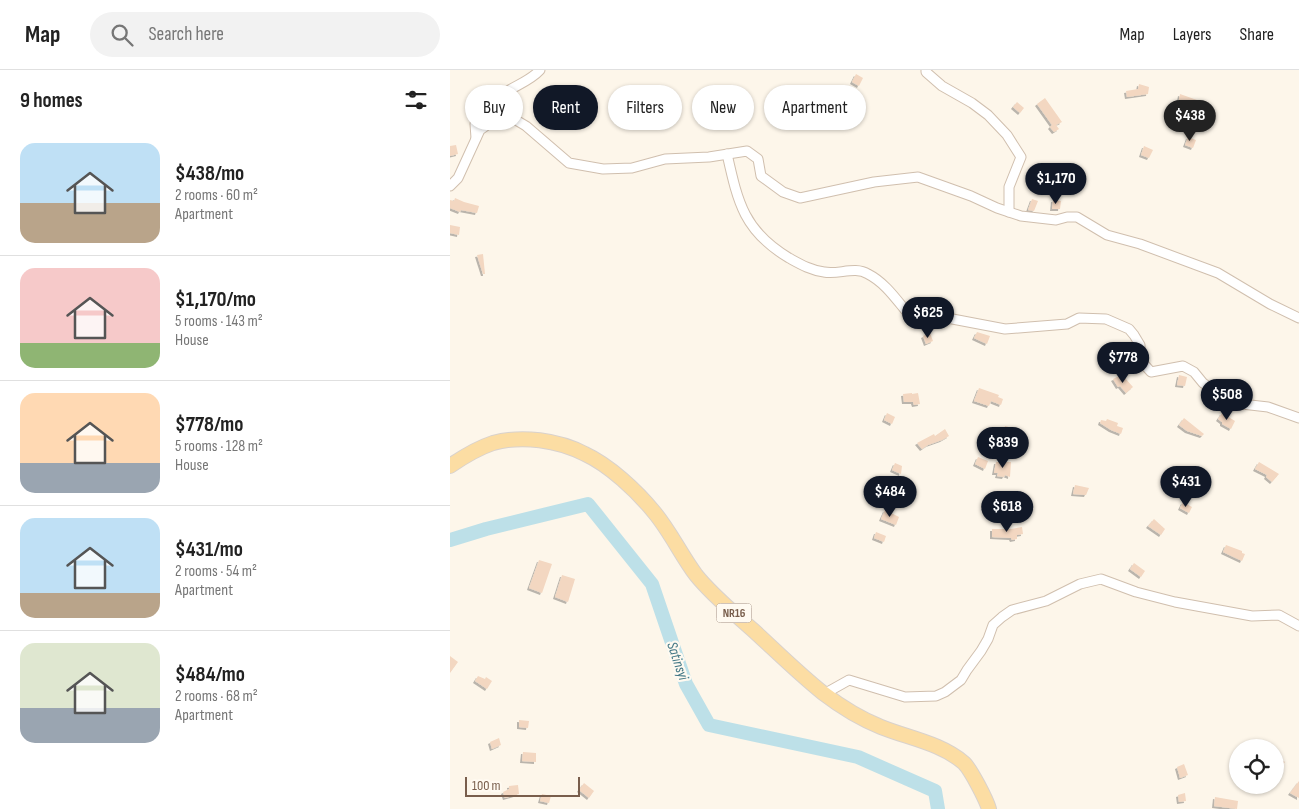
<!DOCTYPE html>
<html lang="en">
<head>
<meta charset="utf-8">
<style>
	body { margin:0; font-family:"Sofia Sans Condensed",sans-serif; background:#f2f2f2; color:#222; height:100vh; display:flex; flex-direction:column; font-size:19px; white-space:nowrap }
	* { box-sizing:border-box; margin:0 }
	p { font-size:16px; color:#767676 }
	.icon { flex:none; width:28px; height:28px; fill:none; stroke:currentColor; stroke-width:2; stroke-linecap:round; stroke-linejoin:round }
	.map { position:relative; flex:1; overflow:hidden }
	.drawer { display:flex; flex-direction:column; background:#fff; width:450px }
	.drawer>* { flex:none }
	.banner { position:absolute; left:15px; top:15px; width:475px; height:45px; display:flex; gap:10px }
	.fabs { position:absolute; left:779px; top:669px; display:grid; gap:10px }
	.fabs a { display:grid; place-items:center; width:55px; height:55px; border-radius:50%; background:#fff; box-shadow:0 1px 4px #0004; font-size:25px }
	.scale { position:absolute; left:15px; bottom:12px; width:115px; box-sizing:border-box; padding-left:5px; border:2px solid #795e4c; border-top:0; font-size:14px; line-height:18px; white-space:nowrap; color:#795e4c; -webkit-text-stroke:4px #fffaf1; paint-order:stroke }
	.price { position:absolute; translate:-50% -42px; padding:0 11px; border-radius:18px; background:#111827; color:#fff; font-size:16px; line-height:32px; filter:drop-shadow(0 1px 2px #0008) }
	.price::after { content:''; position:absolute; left:50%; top:30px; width:15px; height:11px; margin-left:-8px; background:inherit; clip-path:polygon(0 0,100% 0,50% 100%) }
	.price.on { background:#222; color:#fff }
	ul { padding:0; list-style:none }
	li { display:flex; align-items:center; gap:15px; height:125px; padding:0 20px }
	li+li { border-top:1px solid #e0e0e0 }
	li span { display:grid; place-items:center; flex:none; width:140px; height:100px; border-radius:15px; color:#555 }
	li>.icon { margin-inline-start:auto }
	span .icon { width:60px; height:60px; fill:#fffc; stroke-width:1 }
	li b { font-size:21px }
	h2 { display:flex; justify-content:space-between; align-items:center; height:60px; padding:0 20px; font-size:21px }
	.pill { padding:0 18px; border-radius:22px; background:#fff; box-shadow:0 1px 4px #0004; font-size:18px; line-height:45px }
	.pill.on { background:#111827; color:#fff }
	header { display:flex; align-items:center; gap:30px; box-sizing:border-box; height:70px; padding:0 25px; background:#fff; border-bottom:1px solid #e0e0e0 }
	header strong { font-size:24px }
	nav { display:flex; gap:28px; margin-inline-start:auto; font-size:18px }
	.search { width:350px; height:45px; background:#f2f2f2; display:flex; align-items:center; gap:12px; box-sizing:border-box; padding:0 18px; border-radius:28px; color:#767676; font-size:19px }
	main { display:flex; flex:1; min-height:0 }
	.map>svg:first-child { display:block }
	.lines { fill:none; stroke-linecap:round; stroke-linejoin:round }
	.river { stroke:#bde0e8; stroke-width:14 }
	.building { fill:#f3d7c1; filter:url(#shadow) }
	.minor-casing { stroke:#d0bfae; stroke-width:11 }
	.primary-casing { stroke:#d9d2cd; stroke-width:16 }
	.minor { stroke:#fff; stroke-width:9 }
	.primary { stroke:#fcdda3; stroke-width:14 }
	.labels { text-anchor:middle; stroke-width:4.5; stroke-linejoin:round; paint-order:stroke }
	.shield { fill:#fffaf1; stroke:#a18d7e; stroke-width:1 }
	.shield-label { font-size:12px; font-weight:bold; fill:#795e4c }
	.water-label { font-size:15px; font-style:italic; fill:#427785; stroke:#fffaf1 }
</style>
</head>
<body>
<header>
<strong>Map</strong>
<div class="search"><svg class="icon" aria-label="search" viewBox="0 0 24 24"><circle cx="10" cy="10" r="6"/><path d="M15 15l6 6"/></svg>Search here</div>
<nav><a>Map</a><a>Layers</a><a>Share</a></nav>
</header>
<main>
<section class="drawer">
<h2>9 homes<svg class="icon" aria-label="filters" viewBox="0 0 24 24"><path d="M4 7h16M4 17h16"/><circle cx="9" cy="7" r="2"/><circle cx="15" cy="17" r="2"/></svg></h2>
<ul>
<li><span style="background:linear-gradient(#bfe0f5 60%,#b9a48a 0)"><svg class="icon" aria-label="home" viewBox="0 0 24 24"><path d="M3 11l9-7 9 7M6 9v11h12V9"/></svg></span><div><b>$438/mo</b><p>2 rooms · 60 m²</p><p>Apartment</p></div></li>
<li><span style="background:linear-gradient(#f6c9c9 75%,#8fb573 0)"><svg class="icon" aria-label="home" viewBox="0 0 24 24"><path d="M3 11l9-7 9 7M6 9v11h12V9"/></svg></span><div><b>$1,170/mo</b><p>5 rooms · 143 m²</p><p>House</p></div></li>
<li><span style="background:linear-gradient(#ffd9b3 70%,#9aa5b1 0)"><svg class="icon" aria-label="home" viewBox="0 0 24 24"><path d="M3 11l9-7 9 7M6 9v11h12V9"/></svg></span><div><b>$778/mo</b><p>5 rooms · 128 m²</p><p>House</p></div></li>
<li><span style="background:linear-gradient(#bfe0f5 75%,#b9a48a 0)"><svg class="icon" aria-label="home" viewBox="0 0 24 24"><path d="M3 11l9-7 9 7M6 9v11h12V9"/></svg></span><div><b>$431/mo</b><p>2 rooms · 54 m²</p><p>Apartment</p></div></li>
<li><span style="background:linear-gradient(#dfe7d0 65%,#9aa5b1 0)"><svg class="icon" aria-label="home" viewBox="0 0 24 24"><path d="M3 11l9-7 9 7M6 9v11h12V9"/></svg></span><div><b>$484/mo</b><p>2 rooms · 68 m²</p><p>Apartment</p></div></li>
</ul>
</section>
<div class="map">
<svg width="849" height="739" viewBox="0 0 849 739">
	<defs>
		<filter id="shadow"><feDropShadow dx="-2" dy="2" stdDeviation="0" flood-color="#0004"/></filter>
	</defs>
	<rect width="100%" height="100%" fill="#fdf6ea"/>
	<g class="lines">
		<polyline class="river" points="0,470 36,459 138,434 202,514 236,614 259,655 408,687 485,721 488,739"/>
	</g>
	<g class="building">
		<polygon points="406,4 413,8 409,16 402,12"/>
		<polygon points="689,14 699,17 698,24 677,27 676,21 688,19"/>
		<polygon points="730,24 747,30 745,38 728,35"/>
		<polygon points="595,28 612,52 606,55 609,59 604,62 600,57 602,55 587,34"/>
		<polygon points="567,32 574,38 570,43 563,37"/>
		<polygon points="738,67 746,70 743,78 735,75"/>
		<polygon points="6,75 8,84 0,86 0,76"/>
		<polygon points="694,76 703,80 699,88 691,85"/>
		<polygon points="5,128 14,132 29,136 27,143 11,140 10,142 0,138 0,130 4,131"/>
		<polygon points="582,129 588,131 584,141 578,140"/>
		<polygon points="603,130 611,131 610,139 602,139"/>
		<polygon points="0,155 10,157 9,165 0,163"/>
		<polygon points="33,184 35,204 33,204 27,185"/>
		<polygon points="527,262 540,266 537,274 524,268"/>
		<polygon points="480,263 483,271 476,274 473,266"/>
		<polygon points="680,273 684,278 684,286 682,289 675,282 676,281 674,276"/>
		<polygon points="671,305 673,310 675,308 683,317 676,323 670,316 668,317 663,309"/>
		<polygon points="729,305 737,307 735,316 727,315"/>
		<polygon points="529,318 549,325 548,327 553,329 551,335 541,331 539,336 524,331"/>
		<polygon points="462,323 462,324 468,323 470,334 464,335 463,332 454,332 453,324"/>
		<polygon points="437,343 445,347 442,354 434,350"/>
		<polygon points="772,343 785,351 781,359 772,354 772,352 768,349"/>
		<polygon points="734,348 754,364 752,366 737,361 729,355"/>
		<polygon points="657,349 668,353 667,356 673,358 671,364 661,360 650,353 651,350 656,351"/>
		<polygon points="555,356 566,359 563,367 553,364"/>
		<polygon points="495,359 499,366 492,370 478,375 472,379 467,373 484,364 485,366"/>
		<polygon points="528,387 538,391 535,399 525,394"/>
		<polygon points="546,392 561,392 560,407 555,405 554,407 547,406 548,403 544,403"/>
		<polygon points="809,392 829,404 822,412 816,407 817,405 805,399"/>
		<polygon points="445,393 452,396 451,404 442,400"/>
		<polygon points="740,397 748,403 743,410 735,404"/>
		<polygon points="625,415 639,418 636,425 623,424"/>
		<polygon points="733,432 742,437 739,443 730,438"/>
		<polygon points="435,440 449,447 446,455 431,449"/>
		<polygon points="704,449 715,459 711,465 698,456"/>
		<polygon points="572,457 573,464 567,465 567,469 562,470 561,468 542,467 542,459 561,459"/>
		<polygon points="426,462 436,466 434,472 424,468"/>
		<polygon points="776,475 792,481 792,483 795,484 792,491 773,482"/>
		<polygon points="89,490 102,494 92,523 79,518"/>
		<polygon points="684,493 695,501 691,507 680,499"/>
		<polygon points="112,505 125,509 118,532 105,527"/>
		<polygon points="0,586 8,592 0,603"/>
		<polygon points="28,606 35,609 36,607 42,611 37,619 25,611"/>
		<polygon points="69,650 79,651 78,658 69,657"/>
		<polygon points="49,668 51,675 42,679 40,672"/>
		<polygon points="73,682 86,683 86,692 72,691"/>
		<polygon points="825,685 835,692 825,705"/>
		<polygon points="734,694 738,705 730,708 727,697"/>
		<polygon points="849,711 849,728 840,723"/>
		<polygon points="134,713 144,721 139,728 129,720"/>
		<polygon points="68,715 69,724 55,728 53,722 59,719 59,716"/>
		<polygon points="735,723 736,731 729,732 728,725"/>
		<polygon points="92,724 101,726 99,733 90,731"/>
		<polygon points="765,727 788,731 787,739 764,736"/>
	</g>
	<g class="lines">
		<defs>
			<g id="minor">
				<polyline points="476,0 476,2 492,16 522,33 538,45 557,65 571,87 559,117 559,142"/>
				<path d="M26 68 25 54C33 43 42 32 53 24 66 15 80 11 90 0"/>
				<path d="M277 84C288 133 294 161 339 188 350 194 360 200 374 202 388 205 405 196 418 204 436 213 448 232 461 247H492L555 259 617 254 629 248 656 249 679 259 684 265 690 275 691 291 701 302 733 296 744 302 753 313 783 333 818 337 849 348"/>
				<polyline points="0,116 8,108 30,60 54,43 76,56 119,93 153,99 182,98 215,89 259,87 297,81 308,89 311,106 333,122 350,128 424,112 468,107 521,126 547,138 571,146 606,150 617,147 627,147 657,165 690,174 768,203 820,234 849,248"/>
				<polyline points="374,624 399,610 455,627 486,626 495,622 511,610 517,600 531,581 538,569 543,555 552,547 562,540 596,531 630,514 651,509 686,522 725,532 802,546 829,545 849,556"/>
			</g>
			<path id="primary" d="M0 396C13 387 28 378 43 373 72 365 108 370 135 384 159 395 187 421 204 442 220 461 231 485 246 505 262 525 283 542 303 560 326 581 348 603 373 623 390 636 411 649 431 657 458 668 491 673 514 693 521 700 536 729 539 739"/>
		</defs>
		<use href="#minor" class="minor-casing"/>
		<use href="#primary" class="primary-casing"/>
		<use href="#minor" class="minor"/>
		<use href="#primary" class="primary"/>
	</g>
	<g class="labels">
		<rect class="shield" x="266.5" y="533.5" width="35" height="19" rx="4"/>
		<g class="shield-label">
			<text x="284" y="547">NR16</text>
		</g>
		<g class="water-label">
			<text transform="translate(228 591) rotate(71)" y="5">Satinsyi</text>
		</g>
	</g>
</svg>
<div class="fabs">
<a><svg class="icon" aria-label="locate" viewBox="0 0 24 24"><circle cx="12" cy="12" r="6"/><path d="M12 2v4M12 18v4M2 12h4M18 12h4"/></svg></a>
</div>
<div class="scale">100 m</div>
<b class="price on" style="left:740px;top:72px">$438</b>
<b class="price" style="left:606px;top:135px">$1,170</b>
<b class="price" style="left:478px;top:269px">$625</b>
<b class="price" style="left:673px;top:314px">$778</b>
<b class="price" style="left:777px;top:351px">$508</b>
<b class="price" style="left:553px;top:399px">$839</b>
<b class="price" style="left:736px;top:438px">$431</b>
<b class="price" style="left:440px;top:448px">$484</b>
<b class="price" style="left:557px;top:463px">$618</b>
<div class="banner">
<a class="pill">Buy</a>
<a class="pill on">Rent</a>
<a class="pill">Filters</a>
<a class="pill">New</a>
<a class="pill">Apartment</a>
</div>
</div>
</main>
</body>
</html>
